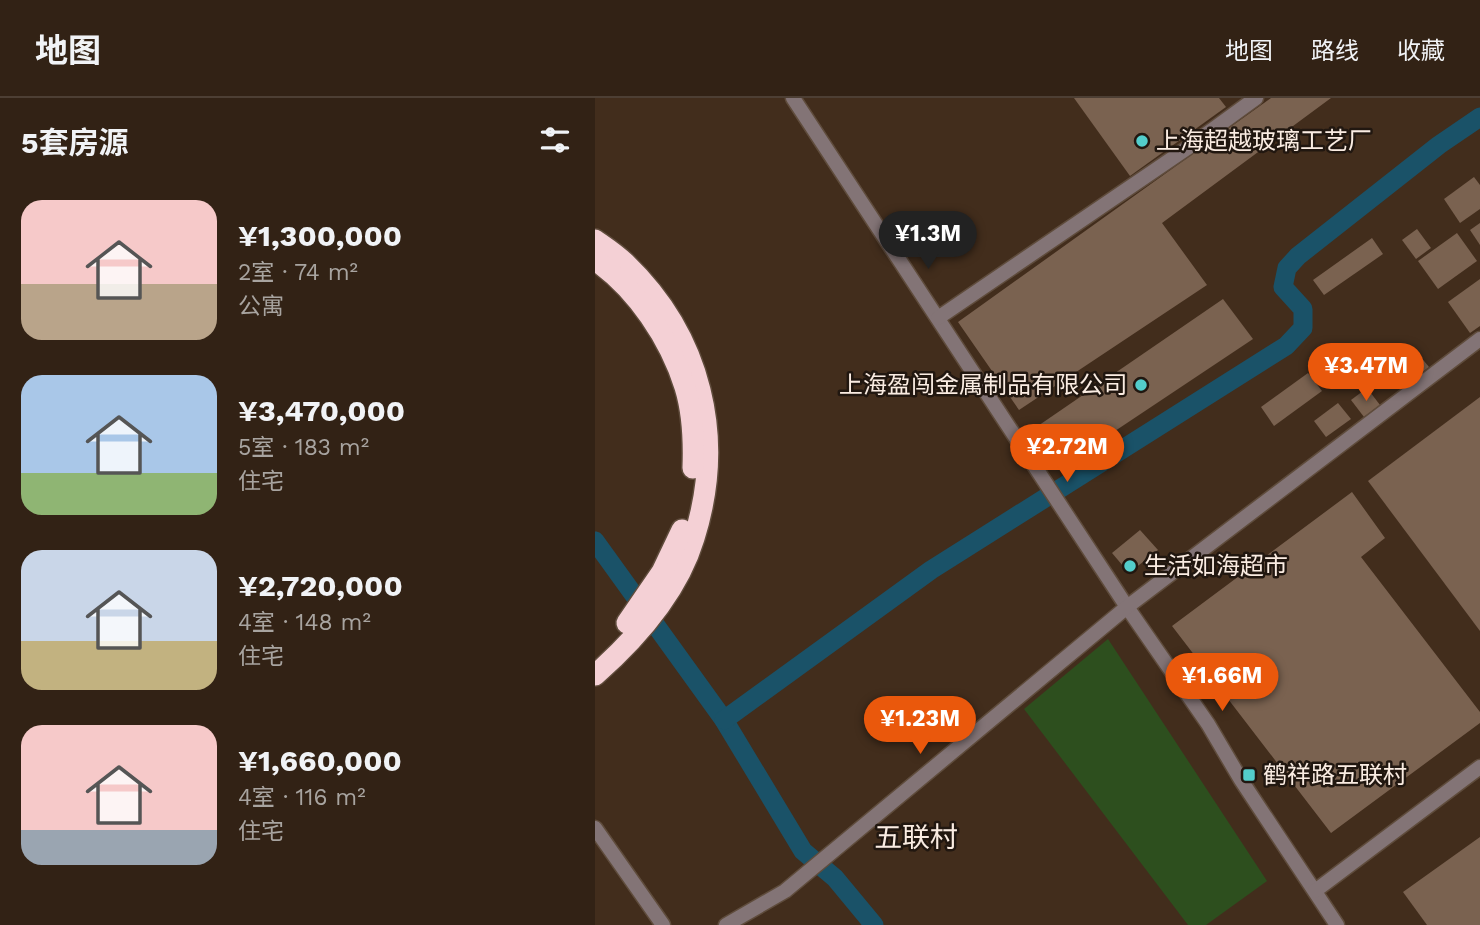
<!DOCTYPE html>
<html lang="zh">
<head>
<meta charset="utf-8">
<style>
	body { margin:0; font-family:"Work Sans","Noto Sans SC",sans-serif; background:#3a2a1e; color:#f1f3f6; height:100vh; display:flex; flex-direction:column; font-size:26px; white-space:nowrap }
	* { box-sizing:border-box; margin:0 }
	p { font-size:23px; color:#a8a4a0 }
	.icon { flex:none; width:38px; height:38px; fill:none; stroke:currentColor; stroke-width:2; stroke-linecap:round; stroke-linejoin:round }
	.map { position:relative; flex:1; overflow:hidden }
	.side { display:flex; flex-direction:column; background:#322215; width:595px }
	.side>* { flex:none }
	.price { position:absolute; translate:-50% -60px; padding:0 16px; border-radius:24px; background:#ea580c; color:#fff; font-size:23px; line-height:46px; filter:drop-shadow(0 2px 4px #0008) }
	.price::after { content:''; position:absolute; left:50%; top:42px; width:21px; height:16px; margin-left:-10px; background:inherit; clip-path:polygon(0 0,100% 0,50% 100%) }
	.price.active { background:#222; color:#fff }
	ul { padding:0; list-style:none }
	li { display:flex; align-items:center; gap:21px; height:175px; padding:0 21px }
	li span { display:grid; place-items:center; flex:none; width:196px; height:140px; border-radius:21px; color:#555 }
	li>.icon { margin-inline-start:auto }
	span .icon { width:84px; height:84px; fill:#fffc; stroke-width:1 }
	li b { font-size:30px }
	h2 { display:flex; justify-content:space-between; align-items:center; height:84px; padding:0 21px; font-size:30px }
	header { display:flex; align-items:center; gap:42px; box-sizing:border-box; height:98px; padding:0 35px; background:#322215; border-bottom:2px solid #4d3f34 }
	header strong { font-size:33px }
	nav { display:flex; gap:38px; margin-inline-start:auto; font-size:24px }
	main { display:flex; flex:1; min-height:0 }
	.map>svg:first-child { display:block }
	.green { fill:#2d4f1e }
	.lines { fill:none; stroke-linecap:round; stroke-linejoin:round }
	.canal { stroke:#1a5268; stroke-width:19 }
	.building { fill:#7a6250 }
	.minor-casing { stroke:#5f4c3c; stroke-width:17 }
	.motorway-casing { stroke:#5f4c3c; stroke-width:24 }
	.minor { stroke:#837476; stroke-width:14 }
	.motorway { stroke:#f4d0d5; stroke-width:21 }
	.poi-dot { fill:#53cdcb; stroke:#211710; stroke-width:2.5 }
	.labels { text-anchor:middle; stroke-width:5; stroke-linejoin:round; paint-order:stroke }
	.poi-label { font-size:24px; fill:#faece2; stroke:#211710; text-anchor:start }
	.quarter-label { font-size:28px; fill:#faece2; stroke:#211710 }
</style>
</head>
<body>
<header>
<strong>地图</strong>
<nav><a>地图</a><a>路线</a><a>收藏</a></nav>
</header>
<main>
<section class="side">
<h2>5套房源<svg class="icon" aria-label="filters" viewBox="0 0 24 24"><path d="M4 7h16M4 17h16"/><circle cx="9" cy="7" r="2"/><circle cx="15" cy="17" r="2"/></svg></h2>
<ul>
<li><span style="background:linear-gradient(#f6c9c9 60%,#b9a48a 0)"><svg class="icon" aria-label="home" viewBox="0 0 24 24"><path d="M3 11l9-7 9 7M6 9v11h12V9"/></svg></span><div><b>¥1,300,000</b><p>2室 · 74 m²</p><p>公寓</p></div></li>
<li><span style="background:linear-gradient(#a9c7e8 70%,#8fb573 0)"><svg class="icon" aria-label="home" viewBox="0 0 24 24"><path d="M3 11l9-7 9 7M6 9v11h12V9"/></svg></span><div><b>¥3,470,000</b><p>5室 · 183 m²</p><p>住宅</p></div></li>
<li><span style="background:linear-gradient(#c9d6e8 65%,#c2b280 0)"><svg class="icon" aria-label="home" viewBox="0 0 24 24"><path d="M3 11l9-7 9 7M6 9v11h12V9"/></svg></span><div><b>¥2,720,000</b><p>4室 · 148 m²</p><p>住宅</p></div></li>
<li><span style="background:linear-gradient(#f6c9c9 75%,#9aa5b1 0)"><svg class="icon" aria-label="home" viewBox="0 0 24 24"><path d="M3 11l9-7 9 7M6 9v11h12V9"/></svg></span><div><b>¥1,660,000</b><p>4室 · 116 m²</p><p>住宅</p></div></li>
</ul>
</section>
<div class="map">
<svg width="885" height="827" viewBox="0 0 885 827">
	<rect width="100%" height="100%" fill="#422d1c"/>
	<polygon class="green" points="513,541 672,783 611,827 593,827 429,611"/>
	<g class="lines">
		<g class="canal">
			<polyline points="0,443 129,622 208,753 240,780 279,827"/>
			<polyline points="129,622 336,472 691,248 708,230 708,211 688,189 692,170 703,158 844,47 885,19"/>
		</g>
	</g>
	<g class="building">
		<polygon points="479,0 624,0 631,9 535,78"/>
		<polygon points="676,0 736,0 567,125 612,187 424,312 363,224"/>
		<polygon points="879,79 885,87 885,111 865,125 849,101"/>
		<polygon points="885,125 885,147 875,132"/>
		<polygon points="822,131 836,150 821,161 807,142"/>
		<polygon points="862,135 882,163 843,191 823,163"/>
		<polygon points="777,140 788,156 729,197 718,182"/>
		<polygon points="885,181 885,228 875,235 853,204"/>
		<polygon points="628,201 658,241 463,371 437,332"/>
		<polygon points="820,252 834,269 814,284 801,267"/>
		<polygon points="713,275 727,293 679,328 666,309"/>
		<polygon points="772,290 785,307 769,319 756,302"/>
		<polygon points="885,299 885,533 773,383"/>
		<polygon points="743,305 756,321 731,339 719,323"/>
		<polygon points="757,394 790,440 766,459 885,614 885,625 736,735 577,528"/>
		<polygon points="545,432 563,452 534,475 517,455"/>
		<polygon points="885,739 885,827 832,827 808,794"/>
	</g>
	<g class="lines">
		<defs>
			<g id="minor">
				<polyline points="198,0 532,509 613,626 646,682 742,827"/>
				<polyline points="343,220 591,51 661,0"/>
				<polyline points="0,730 68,827"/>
				<polyline points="720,793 885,669"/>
				<polyline points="131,827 190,793 532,509 885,241"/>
			</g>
			<g id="motorway">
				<path d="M0 142C10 149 21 156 30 165 106 238 131 339 99 440 83 493 41 541 0 577"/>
				<path d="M0 162C41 190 75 241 90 289 98 315 99 343 98 370"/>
				<polyline points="32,525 67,474 87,432"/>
			</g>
		</defs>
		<use href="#minor" class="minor-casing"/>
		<use href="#motorway" class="motorway-casing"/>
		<use href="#minor" class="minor"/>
		<use href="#motorway" class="motorway"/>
	</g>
	<g class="poi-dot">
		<circle cx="547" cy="43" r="7"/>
		<circle cx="546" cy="287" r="7"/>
		<circle cx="535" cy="468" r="7"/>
		<rect x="647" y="670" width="14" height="14" rx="3.5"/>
	</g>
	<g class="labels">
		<g class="poi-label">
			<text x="561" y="51">上海超越玻璃工艺厂</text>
			<text x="532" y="295" text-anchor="end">上海盈闯金属制品有限公司</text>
			<text x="549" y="476">生活如海超市</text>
			<text x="668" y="685">鹤祥路五联村</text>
		</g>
		<g class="quarter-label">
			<text x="321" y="749">五联村</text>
		</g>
	</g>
</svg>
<b class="price active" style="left:333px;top:173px">¥1.3M</b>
<b class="price" style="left:771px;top:305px">¥3.47M</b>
<b class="price" style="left:472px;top:386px">¥2.72M</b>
<b class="price" style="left:627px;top:615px">¥1.66M</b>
<b class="price" style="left:325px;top:658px">¥1.23M</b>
</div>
</main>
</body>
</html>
